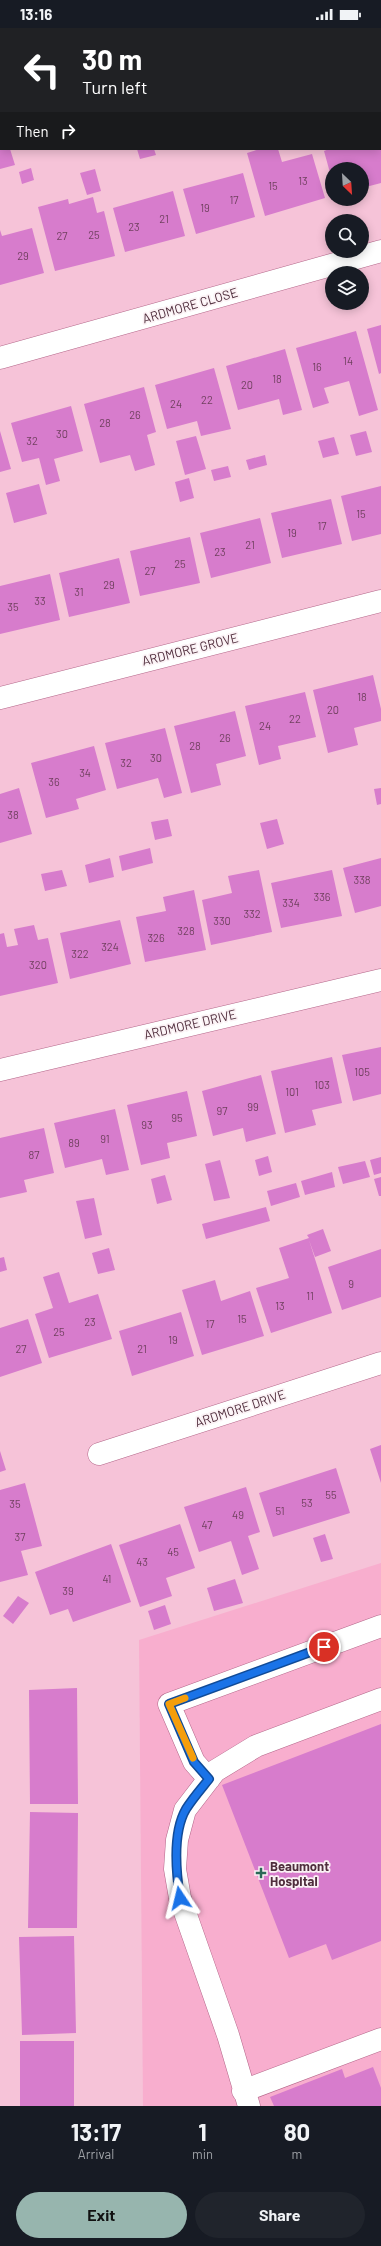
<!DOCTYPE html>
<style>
body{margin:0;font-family:Barlow,sans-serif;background:#20242c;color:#f1f3f6;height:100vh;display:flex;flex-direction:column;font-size:15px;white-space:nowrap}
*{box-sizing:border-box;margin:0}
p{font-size:13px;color:#9ea1a6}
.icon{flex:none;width:22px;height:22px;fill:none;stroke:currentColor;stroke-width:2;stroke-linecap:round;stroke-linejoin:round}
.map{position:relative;height:2078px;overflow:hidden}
.sheet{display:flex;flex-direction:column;background:#171b24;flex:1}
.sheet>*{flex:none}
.guide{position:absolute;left:0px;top:0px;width:381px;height:122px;box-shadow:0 2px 10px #0003;background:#202124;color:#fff;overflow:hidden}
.needle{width:26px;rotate:155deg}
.fabs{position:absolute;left:325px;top:134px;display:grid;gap:8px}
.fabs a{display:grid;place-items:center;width:44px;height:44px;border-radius:50%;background:#171b24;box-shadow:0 2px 10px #0003;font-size:20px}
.pin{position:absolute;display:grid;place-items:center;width:34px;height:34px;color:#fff;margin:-17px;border:2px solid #fff;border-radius:50%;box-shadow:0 1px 4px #0007}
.me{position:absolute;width:44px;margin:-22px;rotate:350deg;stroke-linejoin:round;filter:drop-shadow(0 0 3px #0008)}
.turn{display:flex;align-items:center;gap:14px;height:84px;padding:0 16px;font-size:18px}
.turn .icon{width:52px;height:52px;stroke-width:2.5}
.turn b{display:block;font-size:28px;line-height:34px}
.then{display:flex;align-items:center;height:38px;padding:0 16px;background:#0003;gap:8px;font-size:15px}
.eta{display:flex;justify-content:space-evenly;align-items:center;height:68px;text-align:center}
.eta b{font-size:24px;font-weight:700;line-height:28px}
.cta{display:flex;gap:8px;margin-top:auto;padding:8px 16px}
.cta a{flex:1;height:46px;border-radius:24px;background:#97b5ae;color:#111;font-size:16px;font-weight:700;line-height:46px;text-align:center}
.cta a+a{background:#20242c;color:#f1f3f6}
.status{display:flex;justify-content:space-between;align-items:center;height:28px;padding:0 20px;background:#171b24;direction:ltr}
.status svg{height:11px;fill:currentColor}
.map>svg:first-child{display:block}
</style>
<div class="status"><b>13:16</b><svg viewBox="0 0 49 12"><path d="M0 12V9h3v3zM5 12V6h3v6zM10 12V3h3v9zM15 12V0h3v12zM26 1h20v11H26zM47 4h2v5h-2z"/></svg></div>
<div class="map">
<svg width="381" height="2078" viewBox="0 0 381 2078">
<rect width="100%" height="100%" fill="#f6c3d8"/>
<path fill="#f8aece" d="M381,1535V2078H143L139,1612Z"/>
<path fill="#d77ccc" d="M0,121H10L15,137L0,141Z
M137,121H154L156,127L140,131Z
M260,121H278L282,134L312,126L325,170L265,188L247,125Z
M329,121H381V155L362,160V141H332V152L324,123Z
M31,140L34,152L22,156L19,144Z
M95,141L101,163L87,167L80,145Z
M243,145L255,189L196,206L183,161Z
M173,163L185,208L125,224L113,180Z
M93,169L97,185L104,183L115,228L55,243L38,179L68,171L69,176Z
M32,200L44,245L0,257V202L2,208Z
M381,297V345L379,346L367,301Z
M356,303L378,382L359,388L349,353L324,360L329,375L313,380L296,320Z
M285,321L302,382L283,387L279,371L238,382L226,338Z
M214,340L231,401L201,408L197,393L167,401L155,357Z
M144,359L156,404L147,407L155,437L135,443L130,427L100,435L84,376Z
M71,378L83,423L54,431L60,453L46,457L39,430L22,434L11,395Z
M0,403L11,441L0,444Z
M366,403L372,424L356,428L350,407Z
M196,408L206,441L185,447L176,413Z
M334,409L339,426L323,430L318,413Z
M265,427L267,437L249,442L246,432Z
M228,438L231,449L214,453L211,442Z
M189,450L194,470L180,474L175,454Z
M39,456L47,486L14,495L6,465Z
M381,458V506L352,513L341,468Z
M331,471L342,516L282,530L271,485Z
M260,490L271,535L211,550L200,505Z
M190,509L200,555L140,568L130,523Z
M119,530L130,575L69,589L59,545Z
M50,546L60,592L0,606V558Z
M373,647L381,681V693L354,700L358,717L328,725L313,662Z
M305,664L316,709L278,718L281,731L259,737L245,678Z
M235,683L246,728L216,736L221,757L191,765L174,698Z
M165,700L182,765L164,770L158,750L117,761L105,715Z
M94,718L106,762L76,771L79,781L46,790L31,735Z
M19,760L32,806L0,815V766Z
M381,760V776L377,777L374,761Z
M168,791L172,808L155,812L151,794Z
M277,791L284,816L267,821L260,795Z
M150,820L153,835L122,843L119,828Z
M110,830L114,849L89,855L85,837Z
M381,830V878L355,885L343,840Z
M62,842L67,858L45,863L41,846Z
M259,842L272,904L211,917L202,872L232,865L228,848Z
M332,842L342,888L281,900L271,855Z
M194,862L206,922L145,934L136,889L166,883L163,869Z
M120,892L131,936L70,951L60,905Z
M34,897L38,912L48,910L58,955L0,968V906L4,905L7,919L18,917L14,901Z
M381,1019V1066L353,1073L342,1027Z
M332,1029L342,1075L312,1082L316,1097L285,1105L271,1043Z
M261,1047L276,1106L246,1114L243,1100L213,1108L202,1063Z
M187,1063L197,1108L167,1115L170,1130L141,1137L127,1077Z
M115,1081L129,1142L106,1147L102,1131L65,1140L54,1095Z
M44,1100L54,1145L24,1152L27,1164L0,1170V1110Z
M268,1128L272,1144L259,1148L255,1132Z
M381,1129V1145L374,1147L370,1132Z
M220,1132L230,1170L214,1173L205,1136Z
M365,1133L370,1149L343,1156L338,1139Z
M332,1144L335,1159L305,1167L301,1153Z
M165,1147L172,1172L157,1176L151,1151Z
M381,1149V1168H379L374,1151Z
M296,1155L300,1169L271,1178L267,1163Z
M94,1170L102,1207L85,1211L76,1173Z
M266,1179L270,1193L206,1211L202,1196Z
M323,1201L331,1223L315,1229L309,1212L332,1285L271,1305L256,1260L289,1250L279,1220L309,1210L307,1207Z
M109,1220L115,1242L98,1246L92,1225Z
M381,1221V1269L342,1282L328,1239Z
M4,1229L7,1242L0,1244V1230Z
M59,1244L69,1275L98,1266L112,1311L49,1330L35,1286L53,1280L43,1249Z
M215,1252L221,1273L250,1263L264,1308L202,1327L182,1262Z
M181,1284L194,1328L132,1348L119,1303Z
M28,1291L42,1335L0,1349V1300Z
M381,1417V1455L370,1421Z
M0,1423L6,1442L0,1444Z
M336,1440L350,1485L273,1509L259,1465Z
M25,1455L42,1518L21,1523L28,1547L0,1554V1462Z
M246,1459L260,1504L248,1508L259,1541L242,1547L231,1513L199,1524L184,1479Z
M180,1496L195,1540L166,1550L172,1568L140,1579L119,1517Z
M325,1506L333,1531L321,1534L313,1510Z
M111,1516L131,1574L73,1594L68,1581L50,1587L35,1544Z
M235,1551L243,1575L214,1583L207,1560Z
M18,1568L29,1575L13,1596L3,1588Z
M165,1577L171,1596L154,1602L148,1583Z
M77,1660L78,1776H30L29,1662Z
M381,1696V1913L332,1932L326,1916L289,1930L222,1757Z
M30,1784L78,1785L77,1900H28Z
M74,1908L76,2005L22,2007L19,1909Z
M20,2013H74V2078H20Z
M373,2039L381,2060V2078H274L270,2069L342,2041L345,2050Z"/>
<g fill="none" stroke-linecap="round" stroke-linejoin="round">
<defs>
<path id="minor" d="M0,330L381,223
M0,670L381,573
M0,1042L381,952
M99,1426L381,1335
M209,1751L194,1734L169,1676L381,1598
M243,2063L381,2011
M249,2078L228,2007L180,1870L175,1841L177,1812L185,1782L215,1743L256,1718L381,1671"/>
</defs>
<use href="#minor" stroke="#b36689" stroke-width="23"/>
<use href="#minor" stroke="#fff" stroke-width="22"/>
</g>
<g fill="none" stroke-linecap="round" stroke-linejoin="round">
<defs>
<path id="route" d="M180,1870C176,1844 172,1805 186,1781C193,1770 201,1761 209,1751L194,1734L169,1676L324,1619"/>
</defs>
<use href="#route" stroke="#114b97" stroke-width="10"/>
<use href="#route" stroke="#1a73e8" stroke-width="7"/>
<path stroke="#f59e0b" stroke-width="7" d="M185,1670L169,1676L193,1730"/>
</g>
<path fill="#2a6957" stroke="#fbf2f5" stroke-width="1.5" d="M259 1839h4v4h4v4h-4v4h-4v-4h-4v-4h4z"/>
<g text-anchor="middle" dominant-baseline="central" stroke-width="3.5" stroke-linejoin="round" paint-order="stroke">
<g font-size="11" fill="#714160">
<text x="303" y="152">13</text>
<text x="273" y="157">15</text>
<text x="234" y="171">17</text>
<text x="205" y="179">19</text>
<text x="164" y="190">21</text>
<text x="134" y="198">23</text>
<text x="94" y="206">25</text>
<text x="62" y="207">27</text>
<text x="23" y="227">29</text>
<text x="348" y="332">14</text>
<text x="317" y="338">16</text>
<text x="277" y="350">18</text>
<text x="247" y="356">20</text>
<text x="207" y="371">22</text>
<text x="176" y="375">24</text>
<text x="135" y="386">26</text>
<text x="105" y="394">28</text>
<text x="62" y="405">30</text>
<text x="32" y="412">32</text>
<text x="361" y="485">15</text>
<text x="322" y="497">17</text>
<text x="292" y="504">19</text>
<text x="250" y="516">21</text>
<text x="220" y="523">23</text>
<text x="180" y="535">25</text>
<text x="150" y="542">27</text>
<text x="109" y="556">29</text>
<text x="79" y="563">31</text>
<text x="40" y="572">33</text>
<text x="13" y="578">35</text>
<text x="362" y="668">18</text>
<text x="333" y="681">20</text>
<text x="295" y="690">22</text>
<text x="265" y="697">24</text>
<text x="225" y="709">26</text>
<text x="195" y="717">28</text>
<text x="156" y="729">30</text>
<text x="126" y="734">32</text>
<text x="85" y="744">34</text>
<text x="54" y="753">36</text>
<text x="13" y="786">38</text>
<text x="362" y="851">338</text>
<text x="322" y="868">336</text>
<text x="291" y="874">334</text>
<text x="252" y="885">332</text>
<text x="222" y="892">330</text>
<text x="186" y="902">328</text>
<text x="156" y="909">326</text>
<text x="110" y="918">324</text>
<text x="80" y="925">322</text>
<text x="38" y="936">320</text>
<text x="362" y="1043">105</text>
<text x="322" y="1056">103</text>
<text x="292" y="1063">101</text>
<text x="253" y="1078">99</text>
<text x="222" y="1082">97</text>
<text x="177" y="1089">95</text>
<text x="147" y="1096">93</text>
<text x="105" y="1110">91</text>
<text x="74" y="1114">89</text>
<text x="34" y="1126">87</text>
<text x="351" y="1255">9</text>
<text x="310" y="1267">11</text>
<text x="280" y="1277">13</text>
<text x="242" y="1290">15</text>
<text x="90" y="1293">23</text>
<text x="210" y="1295">17</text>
<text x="59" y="1303">25</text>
<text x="173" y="1311">19</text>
<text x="21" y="1320">27</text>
<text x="142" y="1320">21</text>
<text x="331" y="1466">55</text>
<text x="307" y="1474">53</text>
<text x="15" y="1475">35</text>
<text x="280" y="1482">51</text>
<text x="238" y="1486">49</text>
<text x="207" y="1496">47</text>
<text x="20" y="1508">37</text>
<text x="173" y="1523">45</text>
<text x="142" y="1533">43</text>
<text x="107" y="1550">41</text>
<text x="68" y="1562">39</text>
</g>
<g font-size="13" fill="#4f2d3c" stroke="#fbf2f5">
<text transform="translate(190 277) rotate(-16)">ARDMORE CLOSE</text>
<text transform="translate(190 621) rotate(-14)">ARDMORE GROVE</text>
<text transform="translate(190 996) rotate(-13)">ARDMORE DRIVE</text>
<text transform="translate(240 1380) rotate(-18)">ARDMORE DRIVE</text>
</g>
<g font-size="13" font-weight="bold" fill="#4f2d3c" stroke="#fbf2f5" text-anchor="start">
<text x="270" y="1838">Beaumont<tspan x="270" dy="15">Hospital</tspan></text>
</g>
</g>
</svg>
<div class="fabs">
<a><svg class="needle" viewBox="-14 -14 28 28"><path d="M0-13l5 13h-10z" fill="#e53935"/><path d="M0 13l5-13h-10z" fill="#9ea1a6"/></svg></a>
<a><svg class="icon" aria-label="search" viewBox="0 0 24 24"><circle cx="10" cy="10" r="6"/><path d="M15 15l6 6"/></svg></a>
<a><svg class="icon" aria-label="layers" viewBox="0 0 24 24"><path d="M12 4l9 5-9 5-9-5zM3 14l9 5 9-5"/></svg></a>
</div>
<div class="pin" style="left:324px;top:1619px;background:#d93025"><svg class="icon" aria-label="arrive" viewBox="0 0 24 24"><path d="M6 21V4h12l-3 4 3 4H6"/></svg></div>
<svg class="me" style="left:180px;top:1870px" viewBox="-20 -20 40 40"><path d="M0-17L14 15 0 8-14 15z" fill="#1a73e8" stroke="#fff" stroke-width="4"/></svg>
<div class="guide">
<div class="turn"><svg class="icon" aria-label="left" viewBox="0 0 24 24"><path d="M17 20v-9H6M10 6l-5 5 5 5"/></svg><div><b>30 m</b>Turn left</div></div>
<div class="then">Then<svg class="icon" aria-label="right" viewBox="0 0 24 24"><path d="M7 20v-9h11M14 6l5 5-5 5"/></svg></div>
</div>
</div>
<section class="sheet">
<div class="eta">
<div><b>13:17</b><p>Arrival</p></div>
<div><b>1</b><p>min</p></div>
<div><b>80</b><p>m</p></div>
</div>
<div class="cta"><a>Exit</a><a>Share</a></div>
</section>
